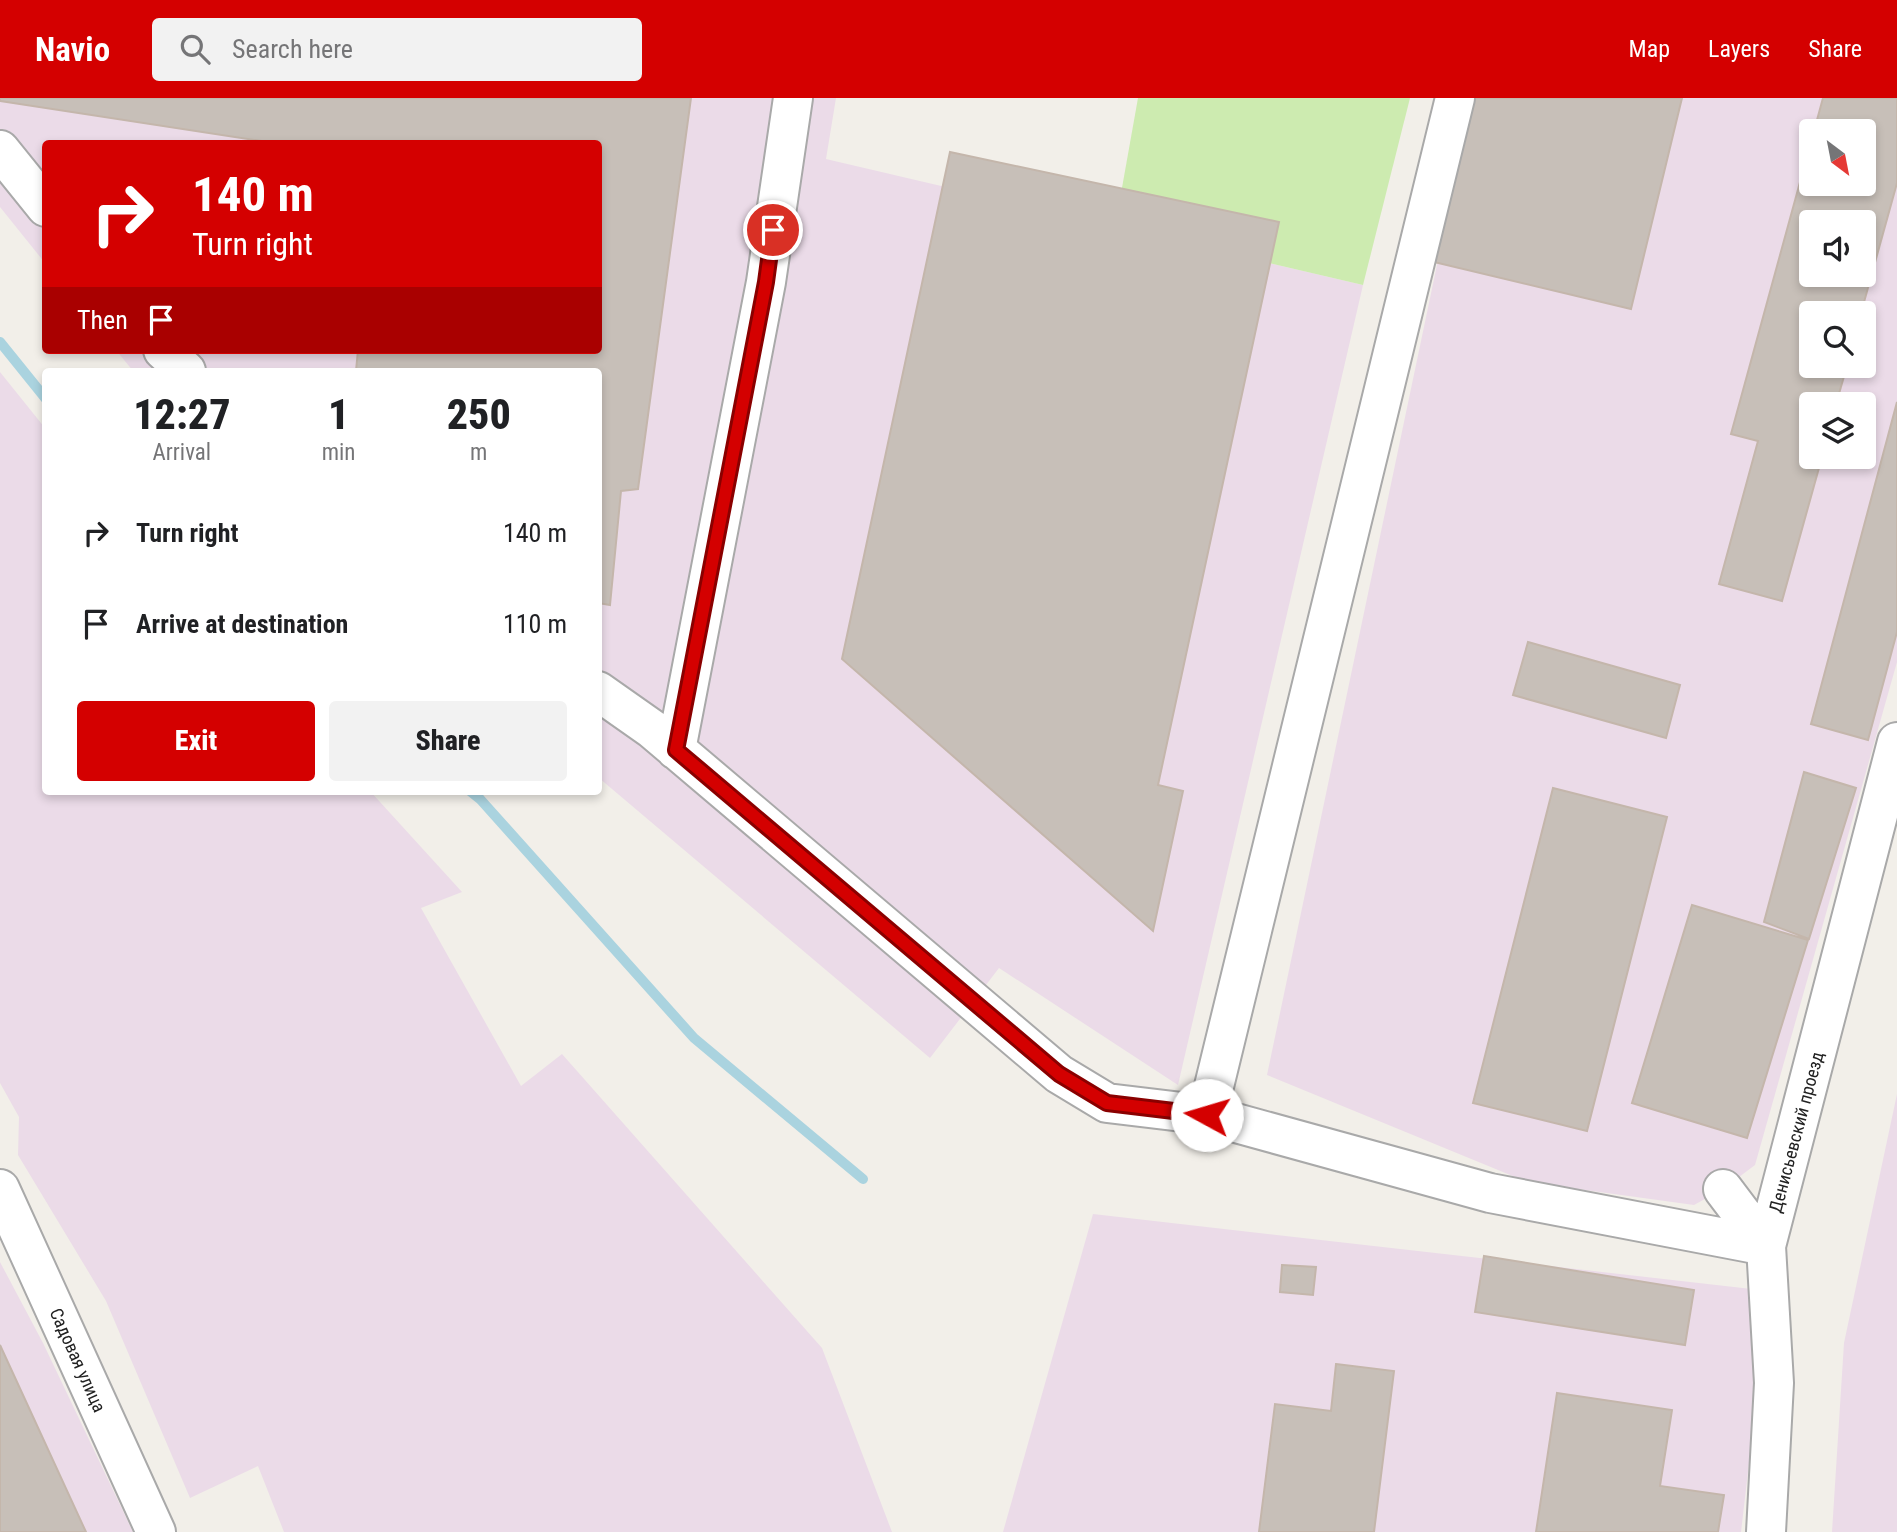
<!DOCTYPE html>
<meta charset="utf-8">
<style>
body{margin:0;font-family:"Roboto Condensed",sans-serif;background:#f2f2f2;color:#202124;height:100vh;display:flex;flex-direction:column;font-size:26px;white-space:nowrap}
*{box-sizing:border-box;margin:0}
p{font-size:23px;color:#757577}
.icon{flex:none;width:38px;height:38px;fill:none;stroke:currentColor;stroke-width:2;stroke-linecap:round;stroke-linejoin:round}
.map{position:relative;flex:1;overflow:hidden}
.sheet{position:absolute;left:42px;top:270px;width:560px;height:427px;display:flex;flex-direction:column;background:#fff;border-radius:7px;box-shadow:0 4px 10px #0003}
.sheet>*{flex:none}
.banner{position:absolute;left:42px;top:42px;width:560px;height:214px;border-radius:7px;box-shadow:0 4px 10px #0003;background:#d40000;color:#fff;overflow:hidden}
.needle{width:46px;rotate:148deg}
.controls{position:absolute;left:1799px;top:21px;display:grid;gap:14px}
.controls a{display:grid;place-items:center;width:77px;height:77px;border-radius:7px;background:#fff;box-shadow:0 4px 10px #0003;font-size:35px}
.pin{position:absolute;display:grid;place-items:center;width:60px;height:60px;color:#fff;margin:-30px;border:4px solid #fff;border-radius:50%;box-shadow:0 2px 7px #0007}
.me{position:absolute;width:77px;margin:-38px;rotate:276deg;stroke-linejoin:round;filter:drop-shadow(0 0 5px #0008)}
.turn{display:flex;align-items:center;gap:24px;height:147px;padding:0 35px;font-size:32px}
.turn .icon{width:91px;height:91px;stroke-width:2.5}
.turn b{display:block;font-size:49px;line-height:60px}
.then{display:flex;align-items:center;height:66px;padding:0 35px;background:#0003;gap:14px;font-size:26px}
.eta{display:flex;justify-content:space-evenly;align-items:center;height:119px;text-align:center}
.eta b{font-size:42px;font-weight:800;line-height:49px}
.action{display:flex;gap:14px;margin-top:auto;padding:14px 35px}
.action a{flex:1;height:80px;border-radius:7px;background:#d40000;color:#fff;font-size:28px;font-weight:800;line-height:80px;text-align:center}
.action a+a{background:#f2f2f2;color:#202124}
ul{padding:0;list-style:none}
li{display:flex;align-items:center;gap:21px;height:91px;padding:0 35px}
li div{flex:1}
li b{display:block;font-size:26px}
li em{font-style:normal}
header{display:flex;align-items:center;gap:42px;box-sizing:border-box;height:98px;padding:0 35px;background:#d40000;color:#fff}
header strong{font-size:33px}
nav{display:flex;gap:38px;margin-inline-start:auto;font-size:24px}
.search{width:490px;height:63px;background:#f2f2f2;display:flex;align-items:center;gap:18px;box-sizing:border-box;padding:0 24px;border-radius:7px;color:#757577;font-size:26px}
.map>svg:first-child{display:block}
</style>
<header>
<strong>Navio</strong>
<div class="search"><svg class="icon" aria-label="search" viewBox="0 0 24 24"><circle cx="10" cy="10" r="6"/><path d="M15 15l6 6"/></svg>Search here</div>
<nav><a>Map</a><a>Layers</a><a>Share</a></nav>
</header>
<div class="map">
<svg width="1897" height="1434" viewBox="0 0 1897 1434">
<rect width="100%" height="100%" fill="#f2efe9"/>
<path fill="#ebdbe8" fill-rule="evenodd" d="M0,0H836L826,61L1363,187L1178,987L999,870L930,960L599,680L598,273H133L116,252H598V46H46L45,165L0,109Z
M1472,0H1897V564L1755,1067L1723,1091L1694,1107L1527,1084L1267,977ZM1811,33H1864V86H1811ZM1811,124H1864V177H1811ZM1811,215H1864V268H1811ZM1811,306H1864V359H1811Z
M0,274L45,330L46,693H370L462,794L421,810L521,988L562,956L822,1250L892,1434H284L258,1368L190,1400L106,1203L18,1057L19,1019L0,985Z
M1897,996V1434H1832L1844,1245Z
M1093,1116L1769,1193L1741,1434H1003Z
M0,1164L43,1245L133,1434H0Z"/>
<path fill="#cdebb0" d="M1138,0H1410L1363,187L1115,129Z"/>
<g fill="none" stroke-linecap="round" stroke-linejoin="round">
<path stroke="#aad3df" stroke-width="10" d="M0,244L46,301
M470,693L480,701L694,940L863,1081"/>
</g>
<path fill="#c7bfb8" stroke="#c4b6ab" stroke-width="2" fill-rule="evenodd" d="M0,0H691L638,391L621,393L610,507L598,505V273H356L358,252H598V46H281L0,3Z
M1473,0H1682L1631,211L1434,164Z
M1823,0H1897V85L1861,215H1811V268H1847L1836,306H1811V359H1822L1782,503L1719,486L1758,343L1731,336L1811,44V86H1864V33H1814ZM1811,124H1864V177H1811Z
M950,54L1279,124L1158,687L1183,693L1153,833L842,561Z
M1897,304V534L1868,642L1811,626Z
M1528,544L1680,587L1666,640L1513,597Z
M1804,674L1856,690L1809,841L1764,824Z
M1553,690L1667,719L1587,1033L1473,1005Z
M1692,807L1808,842L1747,1040L1632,1005Z
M1484,1158L1694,1192L1685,1247L1475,1214Z
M1282,1167L1316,1169L1313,1197L1280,1194Z
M0,1247L86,1434H0Z
M1336,1266L1394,1273L1374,1434H1259L1275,1306L1331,1313Z
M1557,1295L1672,1312L1660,1388L1724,1397L1718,1434H1536Z"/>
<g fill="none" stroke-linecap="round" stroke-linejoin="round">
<defs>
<path id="minor" d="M1455,0L1207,1017L1490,1095L1766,1148
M0,52L46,109
M163,252L186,273
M598,593L652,631L1059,976L1107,1005L1207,1017
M676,652L766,184L793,0
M0,1091L156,1434
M1723,1091L1766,1148
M1766,1434L1774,1285L1766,1148L1897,644"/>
</defs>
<use href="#minor" stroke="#a9a9a9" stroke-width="42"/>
<use href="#minor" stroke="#fff" stroke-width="38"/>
</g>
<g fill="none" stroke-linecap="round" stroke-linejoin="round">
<defs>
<path id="route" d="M773,132L766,184L676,652L1059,976L1107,1005L1207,1017"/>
</defs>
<use href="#route" stroke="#8a0000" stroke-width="18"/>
<use href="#route" stroke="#d40000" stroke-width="12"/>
</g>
<g text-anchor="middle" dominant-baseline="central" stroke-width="5" stroke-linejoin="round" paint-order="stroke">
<g font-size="18" fill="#222" stroke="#fff">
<text transform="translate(1796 1034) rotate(-75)">Денисьевский проезд</text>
<text transform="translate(78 1262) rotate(66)">Садовая улица</text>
</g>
</g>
</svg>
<div class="controls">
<a><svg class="needle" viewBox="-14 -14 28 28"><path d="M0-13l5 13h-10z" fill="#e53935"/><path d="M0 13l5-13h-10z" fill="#757577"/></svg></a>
<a><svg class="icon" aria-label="sound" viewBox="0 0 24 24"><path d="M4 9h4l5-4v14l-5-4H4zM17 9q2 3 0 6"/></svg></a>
<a><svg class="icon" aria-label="search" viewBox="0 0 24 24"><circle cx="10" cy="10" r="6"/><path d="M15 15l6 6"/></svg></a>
<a><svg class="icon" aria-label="layers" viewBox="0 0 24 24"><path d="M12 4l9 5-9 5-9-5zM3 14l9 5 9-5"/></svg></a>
</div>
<div class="pin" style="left:773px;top:132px;background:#d93025"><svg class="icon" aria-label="arrive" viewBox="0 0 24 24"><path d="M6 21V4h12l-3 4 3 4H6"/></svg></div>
<svg class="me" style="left:1207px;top:1017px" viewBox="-20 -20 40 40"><circle r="19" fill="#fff"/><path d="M0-13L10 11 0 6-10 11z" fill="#d40000"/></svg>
<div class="banner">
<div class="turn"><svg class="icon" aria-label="right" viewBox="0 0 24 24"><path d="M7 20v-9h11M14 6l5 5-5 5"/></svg><div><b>140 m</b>Turn right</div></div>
<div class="then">Then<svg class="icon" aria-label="arrive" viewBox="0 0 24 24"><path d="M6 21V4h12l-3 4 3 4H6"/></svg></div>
</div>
<section class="sheet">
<div class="eta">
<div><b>12:27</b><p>Arrival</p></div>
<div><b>1</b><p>min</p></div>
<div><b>250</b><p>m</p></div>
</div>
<ul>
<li><svg class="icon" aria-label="right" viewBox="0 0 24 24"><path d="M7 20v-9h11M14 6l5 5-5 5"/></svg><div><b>Turn right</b></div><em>140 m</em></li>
<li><svg class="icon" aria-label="arrive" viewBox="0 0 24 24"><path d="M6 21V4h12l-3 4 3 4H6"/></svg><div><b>Arrive at destination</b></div><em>110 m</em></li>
</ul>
<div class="action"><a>Exit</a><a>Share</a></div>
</section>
</div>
